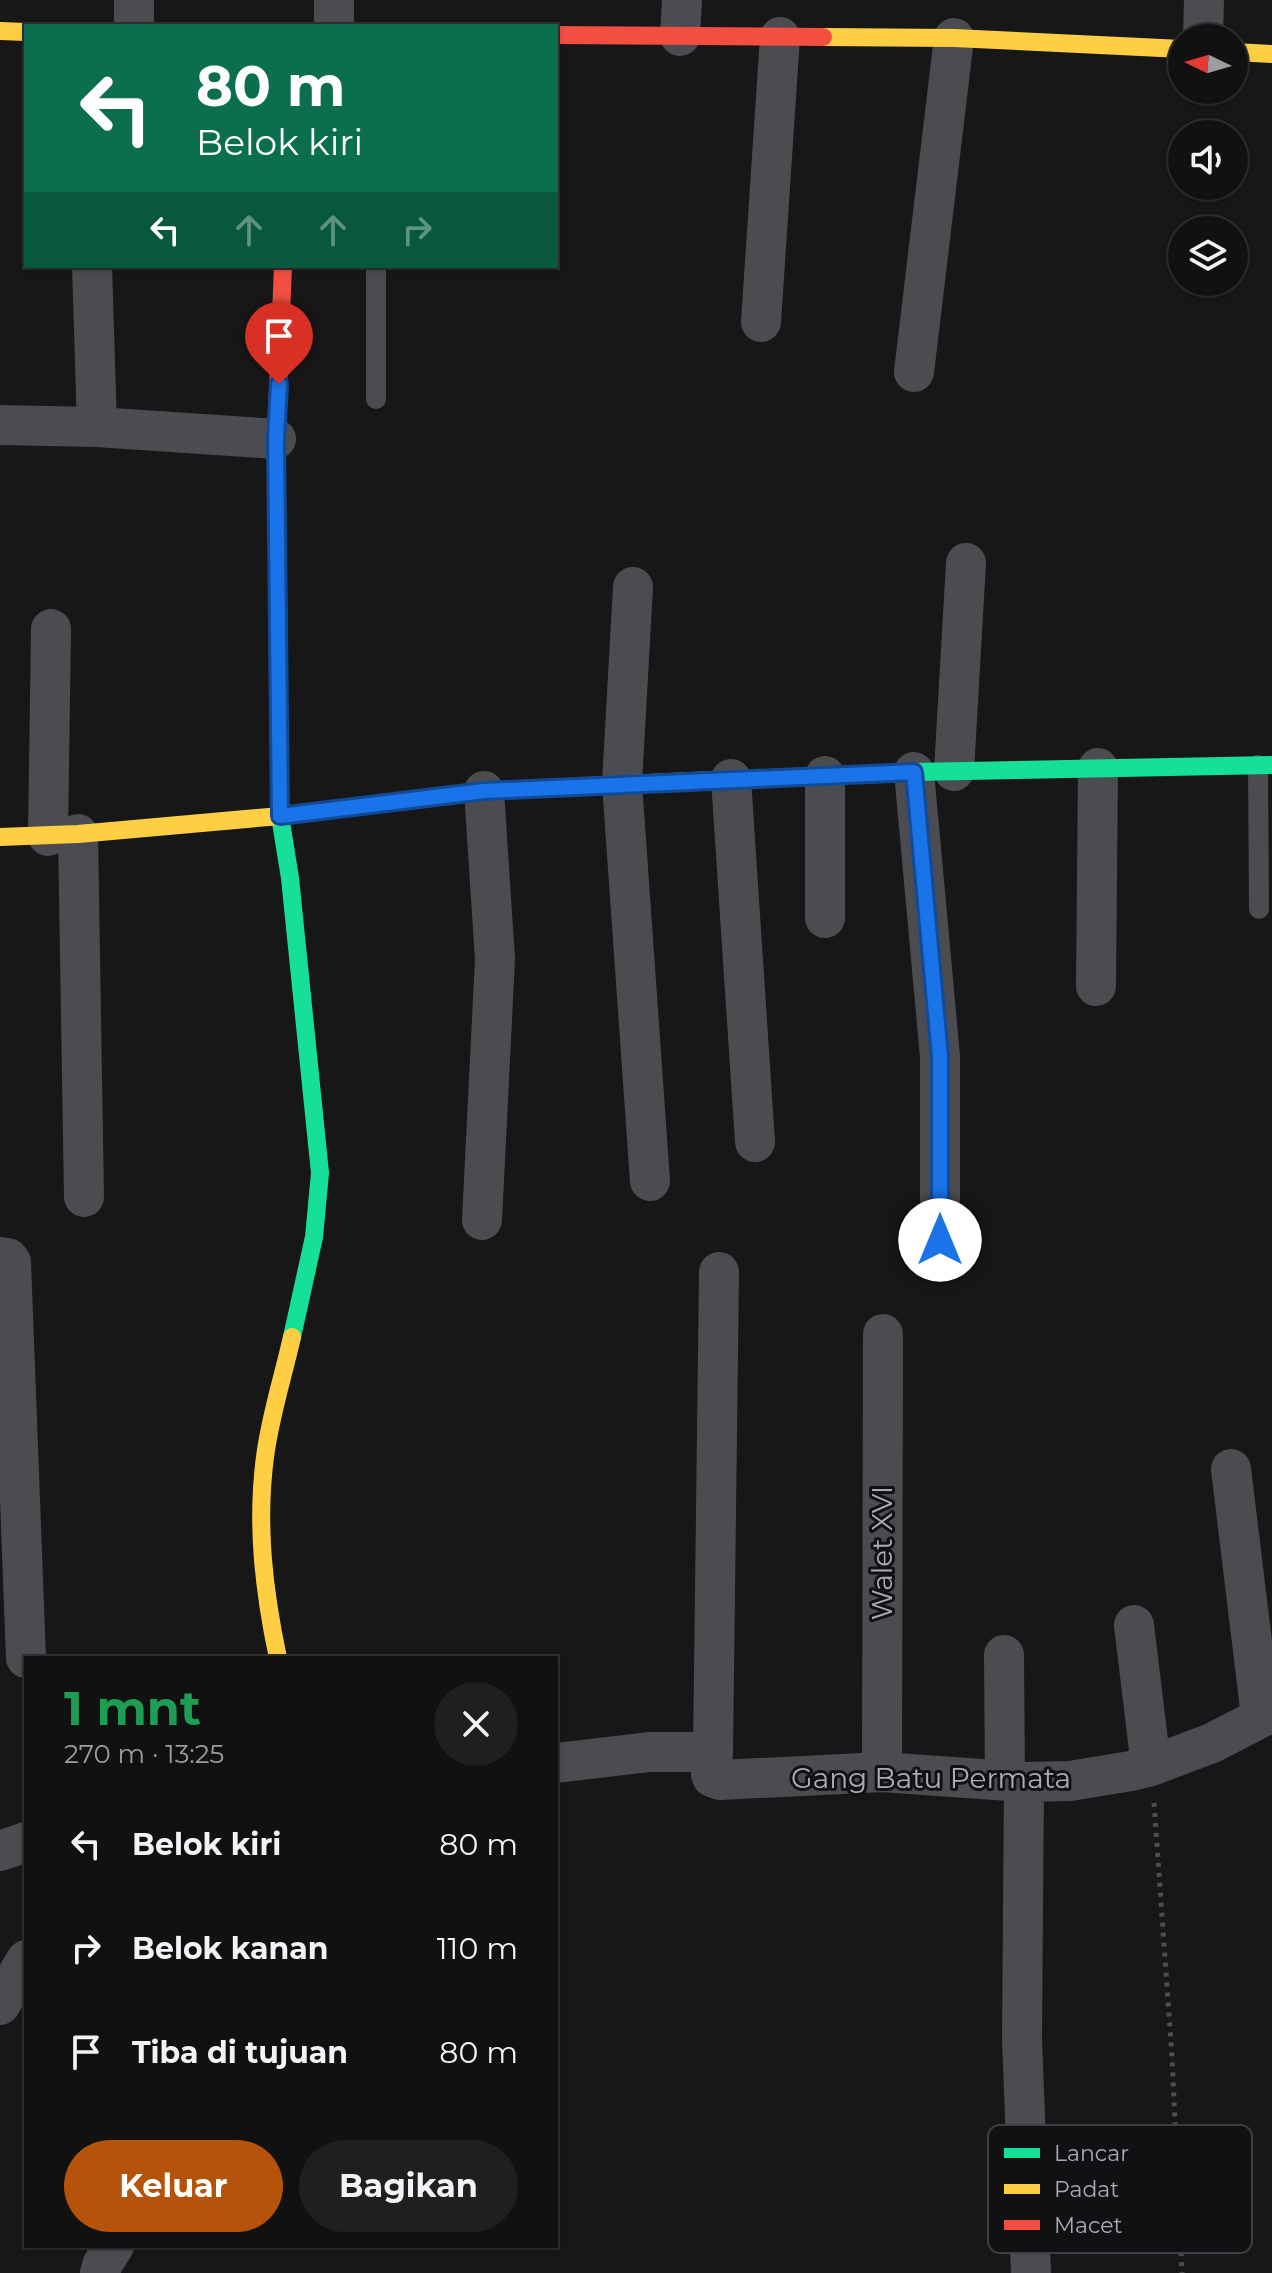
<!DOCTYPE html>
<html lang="id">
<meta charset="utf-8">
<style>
body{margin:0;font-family:Montserrat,sans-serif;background:#1e1f1f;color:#f1f3f6;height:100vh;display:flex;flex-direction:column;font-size:30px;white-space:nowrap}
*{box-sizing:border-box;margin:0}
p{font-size:26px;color:#9c9d9f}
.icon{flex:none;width:44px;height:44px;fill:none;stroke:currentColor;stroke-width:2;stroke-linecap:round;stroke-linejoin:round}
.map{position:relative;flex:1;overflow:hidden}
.side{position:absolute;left:24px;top:1656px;width:534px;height:592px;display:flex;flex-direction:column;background:#111;border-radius:0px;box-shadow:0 2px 6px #0004,0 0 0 2px #303131}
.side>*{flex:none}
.banner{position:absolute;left:24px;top:24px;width:534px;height:244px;border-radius:0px;box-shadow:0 2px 6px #0004,0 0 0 2px #303131;background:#0b6e4f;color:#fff;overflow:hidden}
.needle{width:52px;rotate:275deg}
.controls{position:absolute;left:1168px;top:24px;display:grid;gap:16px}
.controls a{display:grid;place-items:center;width:80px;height:80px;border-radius:50%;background:#111;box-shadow:0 2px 6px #0004,0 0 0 2px #303131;font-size:40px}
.pin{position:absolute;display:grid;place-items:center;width:68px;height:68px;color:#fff;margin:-82px -34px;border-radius:50% 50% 50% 0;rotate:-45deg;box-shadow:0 0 8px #0007}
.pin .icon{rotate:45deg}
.me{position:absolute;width:88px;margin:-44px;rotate:0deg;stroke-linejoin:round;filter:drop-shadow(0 0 6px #0008)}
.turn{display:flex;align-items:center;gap:28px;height:168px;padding:0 40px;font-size:36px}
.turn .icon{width:104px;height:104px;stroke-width:2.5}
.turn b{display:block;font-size:56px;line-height:68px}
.lanes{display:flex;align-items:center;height:76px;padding:0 40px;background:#0003;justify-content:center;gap:40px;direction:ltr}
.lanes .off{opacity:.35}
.round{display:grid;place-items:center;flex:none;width:84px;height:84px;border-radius:42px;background:#1e1f1f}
.summary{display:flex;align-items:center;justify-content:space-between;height:136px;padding:0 40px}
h1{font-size:48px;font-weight:700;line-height:60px;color:#1e9e55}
.primary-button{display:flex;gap:16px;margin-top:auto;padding:16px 40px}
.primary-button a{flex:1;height:92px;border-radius:48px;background:#b45309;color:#fff;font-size:32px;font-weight:700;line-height:92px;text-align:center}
.primary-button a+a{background:#1e1f1f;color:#f1f3f6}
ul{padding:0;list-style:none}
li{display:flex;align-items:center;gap:24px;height:104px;padding:0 40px}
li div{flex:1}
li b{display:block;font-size:30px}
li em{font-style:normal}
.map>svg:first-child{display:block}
</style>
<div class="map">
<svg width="1272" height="2273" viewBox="0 0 1272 2273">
<rect width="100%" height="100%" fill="#171717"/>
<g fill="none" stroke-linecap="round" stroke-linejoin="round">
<path stroke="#4d4d52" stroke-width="5" stroke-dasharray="4 6" stroke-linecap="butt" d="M1154,1803L1172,2057L1182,2273"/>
<path stroke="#4b4c50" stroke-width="20" d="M376,266V399
M1258,765L1259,909"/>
<path stroke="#4b4c50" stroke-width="40" d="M334,0V26
M134,26V0
M680,36L682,0
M1203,38L1204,0
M92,266L97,427
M761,322L780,37
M914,372L954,38
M0,425L97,427L276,439
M633,587L622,783L650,1181
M954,771L966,563
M914,772L940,1057V1240
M825,776V918
M731,779L755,1142
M78,834L84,1197
M48,836L51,629
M1096,986L1098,768
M482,1220L495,959L484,791
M0,1257L8,1258L11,1262L26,1658
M1231,1469L1261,1716
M1134,1625L1151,1766
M1004,1655L1005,1781
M713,1752L719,1272
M556,1763L649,1752H713L711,1774L712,1777L720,1780L882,1772L1024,1782L1070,1781L1131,1771L1151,1766L1212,1743L1272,1712
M882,1772L883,1334
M1024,1782L1022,2039L1031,2273
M0,1851L26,1842
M0,2005L26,1960
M100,2273L103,2263L114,2246"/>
<path stroke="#16e098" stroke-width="18" d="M277,520L280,816L290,878L320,1173L314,1237L292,1337
M692,781L914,772L1272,765"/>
<path stroke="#ffcf43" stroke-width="18" d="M0,31L26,32
M823,37L954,38L1182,49
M1234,52L1272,54
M0,837L78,834L280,816L484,791L692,781
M278,1658C264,1592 256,1525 265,1457C270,1417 283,1377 292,1337"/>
<path stroke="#f24e42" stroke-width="18" d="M556,35L823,37
M277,520L276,439L283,266"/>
</g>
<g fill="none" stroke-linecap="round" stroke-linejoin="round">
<defs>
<path id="route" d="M279,384L276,439L280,816L484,791L914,772L940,1057V1240"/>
</defs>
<use href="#route" stroke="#114b97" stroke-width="20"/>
<use href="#route" stroke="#1a73e8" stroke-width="14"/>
</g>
<g text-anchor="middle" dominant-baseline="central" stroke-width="6" stroke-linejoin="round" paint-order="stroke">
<g font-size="28" fill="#a8abb8" stroke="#111113">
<text transform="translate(882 1553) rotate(-90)">Walet XVI</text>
<text x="931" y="1778">Gang Batu Permata</text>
</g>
</g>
<rect x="988" y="2125" width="264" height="128" rx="12" fill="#111113" stroke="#3e3f45" stroke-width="2"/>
<rect x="1004" y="2148" width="36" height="10" fill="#16e098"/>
<rect x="1004" y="2184" width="36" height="10" fill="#ffcf43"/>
<rect x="1004" y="2220" width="36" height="10" fill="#f24e42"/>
<g font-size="22" fill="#a8abb8">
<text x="1054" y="2161">Lancar</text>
<text x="1054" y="2197">Padat</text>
<text x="1054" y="2233">Macet</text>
</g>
</svg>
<div class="controls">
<a><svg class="needle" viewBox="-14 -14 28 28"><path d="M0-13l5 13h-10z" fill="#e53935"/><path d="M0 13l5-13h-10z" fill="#9c9d9f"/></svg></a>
<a><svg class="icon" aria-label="sound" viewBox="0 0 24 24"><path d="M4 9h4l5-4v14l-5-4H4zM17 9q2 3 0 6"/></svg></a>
<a><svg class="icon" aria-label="layers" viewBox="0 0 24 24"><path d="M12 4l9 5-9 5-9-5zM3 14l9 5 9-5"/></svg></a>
</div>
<div class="pin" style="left:279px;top:384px;background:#d93025"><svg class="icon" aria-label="arrive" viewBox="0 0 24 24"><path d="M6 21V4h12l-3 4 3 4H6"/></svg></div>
<svg class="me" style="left:940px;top:1240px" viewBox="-20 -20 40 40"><circle r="19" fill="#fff"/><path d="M0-13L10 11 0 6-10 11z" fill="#1a73e8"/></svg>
<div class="banner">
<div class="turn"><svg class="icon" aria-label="left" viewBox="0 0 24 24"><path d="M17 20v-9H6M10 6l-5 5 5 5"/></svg><div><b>80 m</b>Belok kiri</div></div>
<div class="lanes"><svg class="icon" aria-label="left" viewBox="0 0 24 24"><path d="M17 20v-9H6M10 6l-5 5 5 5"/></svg><svg class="icon off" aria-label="ahead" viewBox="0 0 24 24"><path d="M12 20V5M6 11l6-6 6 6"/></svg><svg class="icon off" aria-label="ahead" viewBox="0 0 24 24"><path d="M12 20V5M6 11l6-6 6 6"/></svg><svg class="icon off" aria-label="right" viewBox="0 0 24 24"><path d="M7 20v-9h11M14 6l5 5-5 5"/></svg></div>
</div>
<section class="side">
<div class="summary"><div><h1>1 mnt</h1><p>270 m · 13:25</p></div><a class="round"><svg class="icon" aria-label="close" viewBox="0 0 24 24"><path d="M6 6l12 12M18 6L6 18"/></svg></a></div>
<ul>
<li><svg class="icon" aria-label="left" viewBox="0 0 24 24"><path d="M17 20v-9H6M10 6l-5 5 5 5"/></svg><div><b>Belok kiri</b></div><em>80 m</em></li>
<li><svg class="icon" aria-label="right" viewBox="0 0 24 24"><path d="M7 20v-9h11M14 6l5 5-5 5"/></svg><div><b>Belok kanan</b></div><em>110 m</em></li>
<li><svg class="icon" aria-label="arrive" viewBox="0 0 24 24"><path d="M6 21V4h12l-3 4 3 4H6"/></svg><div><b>Tiba di tujuan</b></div><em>80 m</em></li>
</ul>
<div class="primary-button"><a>Keluar</a><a>Bagikan</a></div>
</section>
</div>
